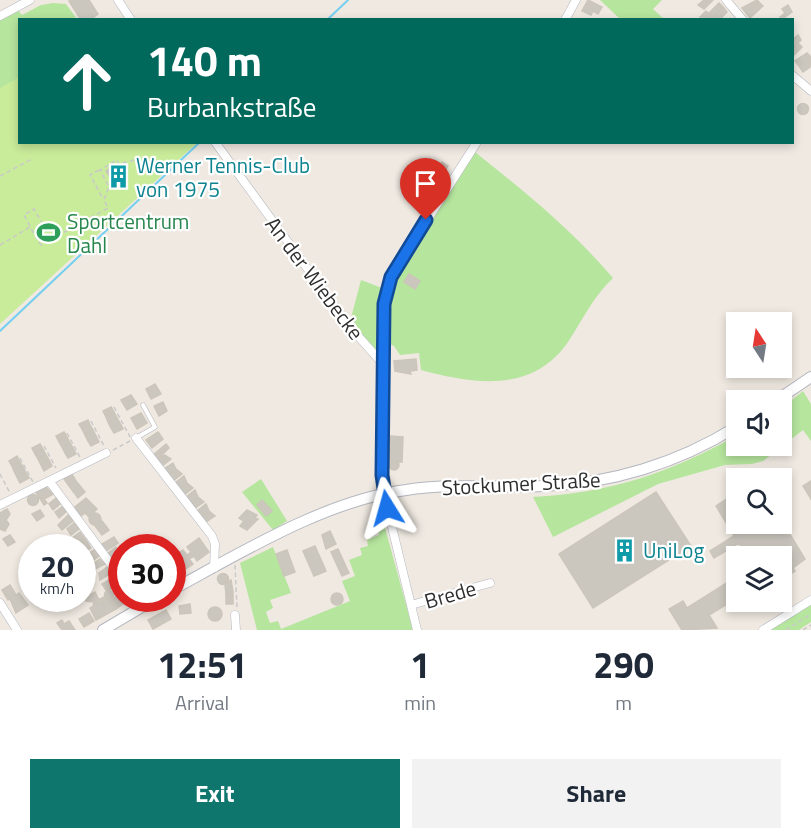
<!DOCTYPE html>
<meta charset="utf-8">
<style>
body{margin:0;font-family:"Titillium Web",sans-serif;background:#f2f2f3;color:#1f2937;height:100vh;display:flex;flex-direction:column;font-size:22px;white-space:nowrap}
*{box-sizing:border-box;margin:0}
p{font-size:20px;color:#747a83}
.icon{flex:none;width:33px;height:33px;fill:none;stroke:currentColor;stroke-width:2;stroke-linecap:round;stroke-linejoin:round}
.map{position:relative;height:630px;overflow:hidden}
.drawer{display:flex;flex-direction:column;background:#fff;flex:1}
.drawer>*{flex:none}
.hud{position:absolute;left:18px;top:18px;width:776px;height:126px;border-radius:0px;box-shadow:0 3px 9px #0003;background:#00695c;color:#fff;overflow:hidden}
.needle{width:39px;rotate:348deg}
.controls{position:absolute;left:726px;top:312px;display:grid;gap:12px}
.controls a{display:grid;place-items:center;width:66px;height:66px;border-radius:0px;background:#fff;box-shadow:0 3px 9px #0003;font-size:30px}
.speed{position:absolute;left:18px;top:534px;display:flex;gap:12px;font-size:30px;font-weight:700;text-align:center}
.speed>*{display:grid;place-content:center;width:78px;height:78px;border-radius:50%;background:#fff;box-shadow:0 3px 9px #0003;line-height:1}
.speed small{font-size:15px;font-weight:400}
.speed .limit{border:9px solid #d22;background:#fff;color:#111}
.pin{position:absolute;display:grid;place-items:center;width:51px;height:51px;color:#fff;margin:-62px -26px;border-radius:50% 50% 50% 0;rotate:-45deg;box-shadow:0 0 6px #0007}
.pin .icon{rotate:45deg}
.me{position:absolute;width:66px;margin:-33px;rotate:352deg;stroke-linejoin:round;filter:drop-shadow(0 0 4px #0008)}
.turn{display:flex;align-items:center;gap:21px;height:126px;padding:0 30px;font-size:27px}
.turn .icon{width:78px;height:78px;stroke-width:2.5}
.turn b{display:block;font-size:42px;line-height:51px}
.eta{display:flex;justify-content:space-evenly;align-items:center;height:102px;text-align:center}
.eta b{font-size:36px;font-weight:700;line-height:42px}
.button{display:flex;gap:12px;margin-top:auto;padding:12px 30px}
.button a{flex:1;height:69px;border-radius:0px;background:#0f766e;color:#fff;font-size:24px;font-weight:700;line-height:69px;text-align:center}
.button a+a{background:#f2f2f3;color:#1f2937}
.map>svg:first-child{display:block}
</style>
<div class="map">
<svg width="811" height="630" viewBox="0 0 811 630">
<rect width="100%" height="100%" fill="#efe9e1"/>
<path fill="#b6e59e" d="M600,0H662L653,9L664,19H620Z
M53,3L66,4L77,19L20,20L19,79L0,90V20L18,10L22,15L41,5Z
M475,152C525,192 571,229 613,278C593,297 583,319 568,342C532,394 473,384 421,370L419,353L400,355L394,346L388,343L387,303L392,281Z
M361,280L382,288L378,306V354H376L351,318Z
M803,391L811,404V441L803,430L763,461L752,464L725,465L658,484L553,537L533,497C610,493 669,473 736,436V446H782V408Z
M261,479L287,521L273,530L242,492Z
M373,507L384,524L413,630H257L240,563L273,547L291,593L270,600L273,608L266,612L270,623L278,621L281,629L350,601L342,581L355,576L349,560L362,555L360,548L368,546L367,540L379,535Z
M811,603V622L799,630H769Z"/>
<path fill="#c9ec9a" d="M19,77L20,142L197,143L0,324V88Z"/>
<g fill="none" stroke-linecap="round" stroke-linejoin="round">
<path stroke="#75cff0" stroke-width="2" d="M327,20L348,0
M0,331L200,142"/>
</g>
<path fill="#cbc7bf" stroke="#cbc5ba" stroke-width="1.5" d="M71,0H89L98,14L90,20H81L69,1Z
M588,0L602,7L598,14L593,11L591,15L582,11Z
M704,0H713L704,9L698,5Z
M757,0L759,2L746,13L742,8Z
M759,2L763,6L750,18L746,13Z
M719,3L723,7L712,18L708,14Z
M788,5L792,12L782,19L780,17L785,13L782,9Z
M723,7L727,12L721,18L709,20Z
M706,11L712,17L703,20L700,17Z
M798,35L801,40L792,48V40Z
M798,43L802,47L792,57V48Z
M807,53L811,57L799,66L795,61Z
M811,57L810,67L803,72L799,66Z
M797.5 109a5.5 5.5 0 1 1 11 0a5.5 5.5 0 1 1-11 0Z
M442,162L448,166L441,177L444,179L435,196L423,189Z
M115,165L119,169L123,167L122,171L127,179L116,186L106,171Z
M409,274L420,281L415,289L404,282Z
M416,359L417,370L410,371L411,374L395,371L394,361Z
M155,384L161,394L151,399L146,389Z
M131,395L137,404L127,410L121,400Z
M163,402L167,411L159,416L154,406Z
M111,407L114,412L106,417L103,411Z
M114,412L117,418L108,422L106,417Z
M141,413L147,423L137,429L131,418Z
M117,418L120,423L111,428L108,422Z
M88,420L90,425L82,429L79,424Z
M120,423L123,429L114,433L111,428Z
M90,425L93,430L85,435L82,429Z
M93,430L96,436L88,441L85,435Z
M64,432L67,437L59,442L56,436Z
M158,432L163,439L152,448L146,440Z
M96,436L99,442L91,446L88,441Z
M390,436L403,437L402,462H389Z
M67,437L70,443L62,447L59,442Z
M70,443L73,448L65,453L62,447Z
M40,444L43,449L35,454L32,448Z
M166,444L169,448L157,460L153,455Z
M73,448L76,454L68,458L65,453Z
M43,449L46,455L38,459L35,454Z
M46,455L49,460L41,465L38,459Z
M165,455L171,459L162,466L157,460Z
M17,456L20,462L12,466L9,461Z
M49,460L52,466L44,471L41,465Z
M389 465a5 5 0 1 1 10 0a5 5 0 1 1-10 0Z
M20,462L23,467L14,471L12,466Z
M173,463L176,469L169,475L164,469Z
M23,467L26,473L17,477L14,471Z
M176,469L182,474L173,481L169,475Z
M26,473L29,478L20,483L17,477Z
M72,474L76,481L69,486L64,479Z
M184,476L187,483L180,489L175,483Z
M76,481L85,492L78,498L69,486Z
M811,481V499L803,486Z
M187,483L193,488L184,495L180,489Z
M46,487L53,494L44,499L47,503L44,505L36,492Z
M195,490L198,497L191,503L186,497Z
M656,492L691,546L593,608L559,554Z
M736,493V524L782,521L805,559L793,568L795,571L783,579L782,556H748L739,543L714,558L710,551L734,536L716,506Z
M27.5 500a5.5 5.5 0 1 1 11 0a5.5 5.5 0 1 1-11 0Z
M198,497L204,502L195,508L191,503Z
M56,498L60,504L53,510L49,504Z
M86,498L97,509L89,517L85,513L81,516L75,507Z
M262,500L272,511L266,516L257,505Z
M206,504L209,511L201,517L197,511Z
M62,507L66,512L59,518L55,512Z
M7,509L10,514L6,520L9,524L5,531L0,529V513Z
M40,510L44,516L37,521L32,514Z
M247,510L257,515L255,518L258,519L247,530L240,526L244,521L239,518Z
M209,511L215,516L206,522L201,517Z
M89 519a6 6 0 1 1 12 0a6 6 0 1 1-12 0Z
M68,515L73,521L62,530L58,525Z
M102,521L109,530L102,535L95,526Z
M74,523L79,529L71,535L67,529Z
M330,531L336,544L326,549L322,535Z
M80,532L86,540L76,546L71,539Z
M10,535L15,542L8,546L3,539Z
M114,537L118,543L106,551L102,544Z
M199,538L209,552L197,561L194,556L189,559L193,564L181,572L172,558L183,550L187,555L191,552L187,547Z
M86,540L91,548L86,551L83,547L78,548L77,546Z
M315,546L326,571L314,576L303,551Z
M116,547L120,554L113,559L108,553Z
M338,549L349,573L342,576L331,552Z
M94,550L99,556L91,562L86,555Z
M287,550L295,572L284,576L276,554Z
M100,559L105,564L93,570L90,566Z
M107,567L111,573L100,580L99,573Z
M217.5 579a5.5 5.5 0 1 1 11 0a5.5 5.5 0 1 1-11 0Z
M736,577V602H741L738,604L735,599L709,615L717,628L682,630L669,609L683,601L687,608Z
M111,579L116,588L106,590L102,584Z
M231,580L233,592L226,595L225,584Z
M10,585L16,595L8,600L2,590Z
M122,589V598L130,599L116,609L111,600L119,594L117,591Z
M104.5 595a4.5 4.5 0 1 1 9 0a4.5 4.5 0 1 1-9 0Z
M95,592L100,602L93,606L94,602L86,601L84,598Z
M233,592V604H226V595Z
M19,593L28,605L16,613L10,599Z
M331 599a6 6 0 1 1 12 0a6 6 0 1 1-12 0Z
M106,596L116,609L96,620L90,608L100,602L104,604L100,599Z
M190,604L191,613L180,614L179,606Z
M208 614a7 7 0 1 1 14 0a7 7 0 1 1-14 0Z
M166,610L171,619L153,629L148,620Z
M89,613L94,621L84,627L79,619Z
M62,620L64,624L69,621L75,630H62L57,623Z"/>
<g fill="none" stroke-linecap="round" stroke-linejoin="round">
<defs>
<path id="lane" d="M136,438L155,427L143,405"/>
<path id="street" d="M118,0L131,20
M726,0L743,20
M0,16L30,0
M565,20L576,0
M792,75L811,91
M215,142L350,327L383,364L384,494L417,630
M383,364L384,304L391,277L477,142
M136,438L212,536L215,544L214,568
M50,482L122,579
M0,505L106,453
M136,598L142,607
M0,603L17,630
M411,605L490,583
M235,615L236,630
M763,630L811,600"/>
<path id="secondary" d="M777,400L811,377
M172,590C242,552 327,500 406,490C451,483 497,488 543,486C611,484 678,463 736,427
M103,630L157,598"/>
</defs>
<use href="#lane" stroke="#b4b7c1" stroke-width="5"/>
<use href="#street" stroke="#b4b7c1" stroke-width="9"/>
<use href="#secondary" stroke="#b4b7c1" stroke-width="12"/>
<path stroke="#c9c9c9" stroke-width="1.5" stroke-dasharray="4.5 3" stroke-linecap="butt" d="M99,170L90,175L103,199
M0,176L32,159
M30,226L24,215L34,209L51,238
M0,245L30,227L41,245L108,208L104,200L109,187L100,170L117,160L119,164L134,160
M114,407L130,437
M91,421L104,446
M67,433L81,459
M44,446L56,468
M113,450L130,441
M20,458L33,482
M0,474L10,493
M235,565L237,608
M786,630L811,614
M803,630L811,625"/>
<use href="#lane" stroke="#fff" stroke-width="4"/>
<use href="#street" stroke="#fff" stroke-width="8"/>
<use href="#secondary" stroke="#fff" stroke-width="10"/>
</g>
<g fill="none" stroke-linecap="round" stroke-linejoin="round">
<defs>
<path id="route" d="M387,508L382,475L384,304L391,277L426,220"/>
</defs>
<use href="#route" stroke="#114b97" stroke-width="15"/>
<use href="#route" stroke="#1a73e8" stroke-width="10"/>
</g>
<defs>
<symbol id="building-bare" viewBox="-9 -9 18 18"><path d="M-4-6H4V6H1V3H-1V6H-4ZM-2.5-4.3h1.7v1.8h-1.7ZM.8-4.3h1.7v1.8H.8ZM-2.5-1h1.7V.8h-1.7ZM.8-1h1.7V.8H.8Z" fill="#0f9aa8" stroke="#fff" stroke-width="2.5" paint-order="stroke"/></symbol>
<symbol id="stadium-bare" viewBox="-9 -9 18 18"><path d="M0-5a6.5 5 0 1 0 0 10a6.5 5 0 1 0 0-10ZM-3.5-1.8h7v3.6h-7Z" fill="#2e9e5b" stroke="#fff" stroke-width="2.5" paint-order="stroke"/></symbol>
</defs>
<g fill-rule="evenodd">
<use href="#building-bare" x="102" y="160" width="33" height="33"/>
<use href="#stadium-bare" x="32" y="216" width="33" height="33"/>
<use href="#building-bare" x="608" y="534" width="33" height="33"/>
</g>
<g text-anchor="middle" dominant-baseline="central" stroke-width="4.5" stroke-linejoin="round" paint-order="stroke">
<g font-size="21" fill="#0d838f" stroke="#fff" text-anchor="start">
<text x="136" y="165">Werner Tennis-Club<tspan x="136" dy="24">von 1975</tspan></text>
<text x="643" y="550">UniLog</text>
</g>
<g font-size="21" fill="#27864d" stroke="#fff" text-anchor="start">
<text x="67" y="221">Sportcentrum<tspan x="67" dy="24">Dahl</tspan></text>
</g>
<g font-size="21" fill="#2e2e2e" stroke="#fff">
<text transform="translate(315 278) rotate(53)">An der Wiebecke</text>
<text transform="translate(521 483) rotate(-3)">Stockumer Straße</text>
<text transform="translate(450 594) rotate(-16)">Brede</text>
</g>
</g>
</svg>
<div class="controls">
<a><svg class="needle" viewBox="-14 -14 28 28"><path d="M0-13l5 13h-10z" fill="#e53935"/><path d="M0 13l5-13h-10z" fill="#747a83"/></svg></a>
<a><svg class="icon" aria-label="sound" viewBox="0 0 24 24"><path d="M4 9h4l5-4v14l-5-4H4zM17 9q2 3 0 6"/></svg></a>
<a><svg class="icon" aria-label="search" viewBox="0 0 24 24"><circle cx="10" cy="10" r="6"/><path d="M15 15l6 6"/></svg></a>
<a><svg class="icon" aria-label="layers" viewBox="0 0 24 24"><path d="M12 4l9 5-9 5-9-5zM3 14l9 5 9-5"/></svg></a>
</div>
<div class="speed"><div>20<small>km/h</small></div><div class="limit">30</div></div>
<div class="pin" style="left:426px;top:220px;background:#d93025"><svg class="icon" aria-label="arrive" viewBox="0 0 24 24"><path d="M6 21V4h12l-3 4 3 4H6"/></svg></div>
<svg class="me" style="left:387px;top:508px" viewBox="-20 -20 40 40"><path d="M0-17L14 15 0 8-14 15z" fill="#1a73e8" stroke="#fff" stroke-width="4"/></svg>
<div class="hud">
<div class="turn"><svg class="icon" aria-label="ahead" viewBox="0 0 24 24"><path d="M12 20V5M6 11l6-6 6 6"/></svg><div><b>140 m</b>Burbankstraße</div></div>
</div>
</div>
<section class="drawer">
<div class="eta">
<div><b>12:51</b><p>Arrival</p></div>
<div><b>1</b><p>min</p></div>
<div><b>290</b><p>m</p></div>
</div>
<div class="button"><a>Exit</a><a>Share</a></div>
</section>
